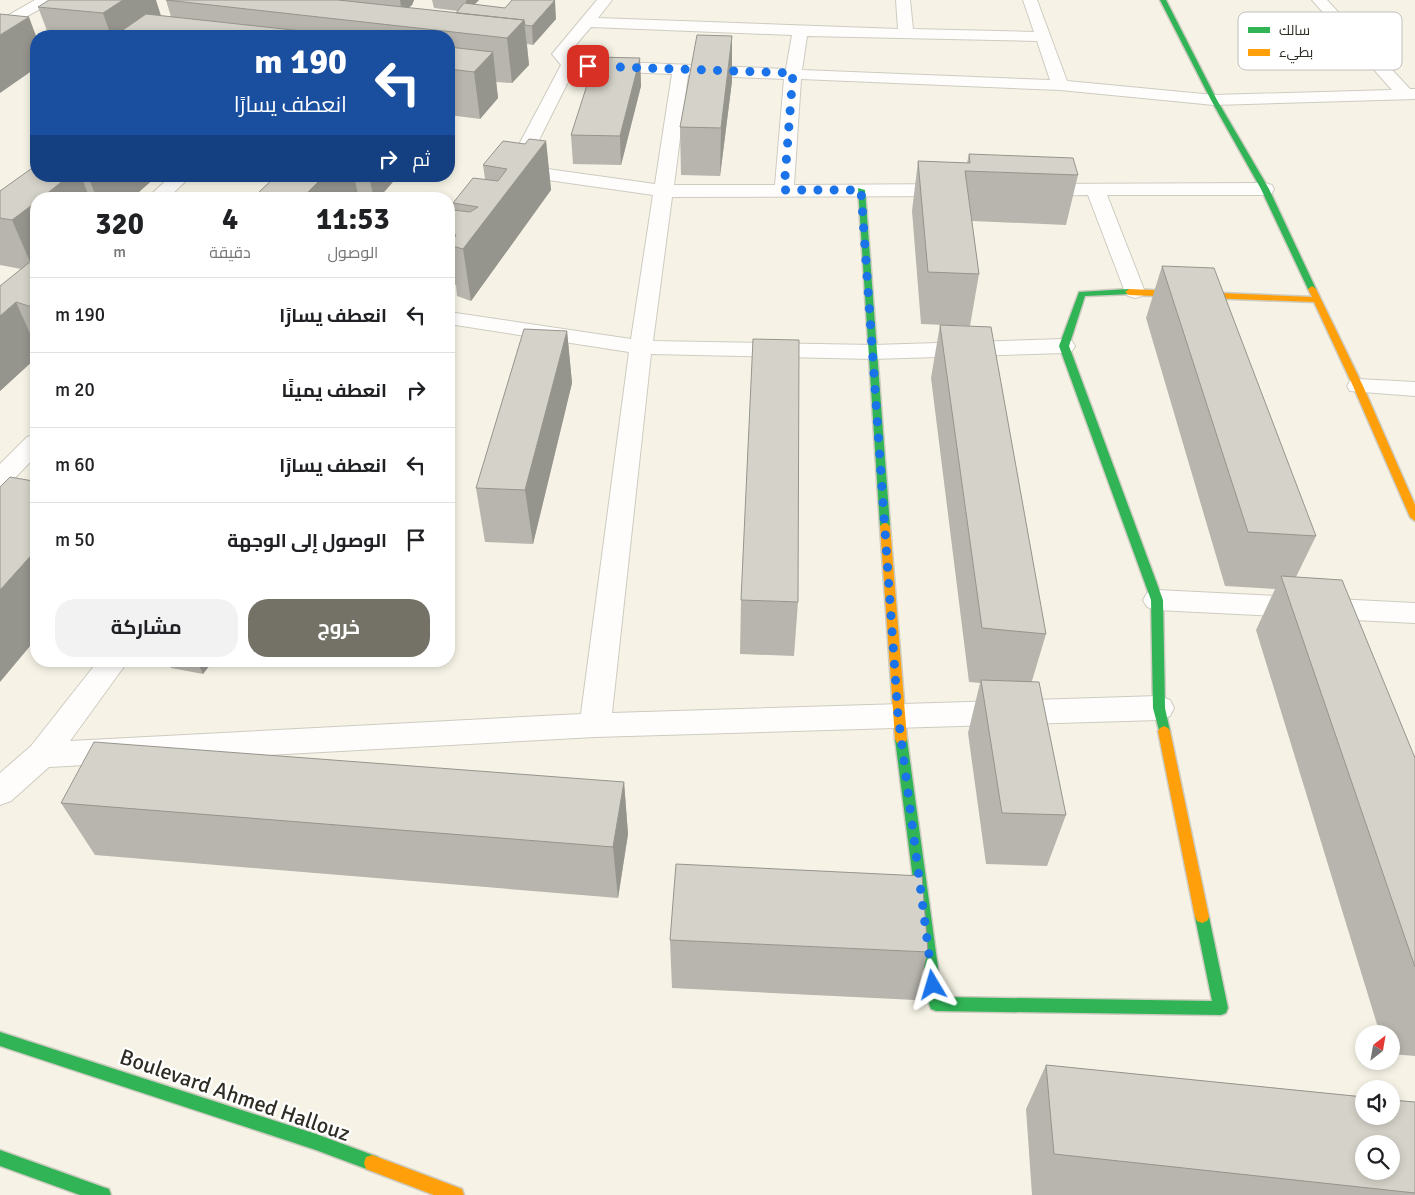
<!DOCTYPE html>
<html lang="ar">
<meta charset="utf-8">
<style>
body{margin:0;font-family:Signika,Cairo,sans-serif;background:#f2f2f2;color:#202124;direction:rtl;height:100vh;display:flex;flex-direction:column;font-size:19px;white-space:nowrap}
*{box-sizing:border-box;margin:0}
p{font-size:16px;color:#757577}
.icon{flex:none;width:28px;height:28px;fill:none;stroke:currentColor;stroke-width:2;stroke-linecap:round;stroke-linejoin:round}
.map{position:relative;flex:1;overflow:hidden;direction:ltr}
.sheet{position:absolute;left:30px;top:192px;width:425px;height:475px;display:flex;flex-direction:column;background:#fff;border-radius:20px;box-shadow:0 2px 8px #0003;direction:rtl}
.sheet>*{flex:none}
.hud{position:absolute;left:30px;top:30px;width:425px;height:152px;border-radius:20px;box-shadow:0 2px 8px #0003;direction:rtl;background:#1a4fa0;color:#fff;overflow:hidden}
.needle{width:32px;rotate:31deg}
.fabs{position:absolute;left:1355px;top:1025px;display:grid;gap:10px}
.fabs a{display:grid;place-items:center;width:45px;height:45px;border-radius:50%;background:#fff;box-shadow:0 2px 8px #0003;font-size:25px}
.pin{position:absolute;display:grid;place-items:center;width:42px;height:42px;color:#fff;margin:-21px;border-radius:10px;box-shadow:0 2px 8px #0006}
.me{position:absolute;width:55px;margin:-28px;rotate:353deg;stroke-linejoin:round;filter:drop-shadow(0 0 4px #0008)}
.turn{display:flex;align-items:center;gap:18px;height:105px;padding:0 25px;font-size:22px}
.turn .icon{width:65px;height:65px;stroke-width:2.5}
.turn b{display:block;font-size:35px;line-height:42px}
.then{display:flex;align-items:center;height:48px;padding:0 25px;background:#0003;gap:10px;font-size:19px}
.eta{display:flex;justify-content:space-evenly;align-items:center;height:85px;text-align:center}
.eta b{font-size:30px;font-weight:700;line-height:35px}
.button{display:flex;gap:10px;margin-top:auto;padding:10px 25px}
.button a{flex:1;height:58px;border-radius:20px;background:#747267;color:#fff;font-size:20px;font-weight:700;line-height:58px;text-align:center}
.button a+a{background:#f2f2f2;color:#202124}
ul{padding:0;list-style:none}
li{display:flex;align-items:center;gap:15px;height:75px;padding:0 25px;border-top:1px solid #e0e0e0}
li div{flex:1}
li b{display:block;font-size:19px}
li em{font-style:normal}
.map>svg:first-child{display:block}
</style>
<div class="map">
<svg width="1415" height="1195" viewBox="0 0 1415 1195">
<rect width="100%" height="100%" fill="#f6f3e6"/>
<g fill="none" stroke-linecap="round" stroke-linejoin="round">
<defs>
<path id="street" d="M35,0H53L51,3L0,31V20Z
M597,0H612L598,18L898,29L896,0H910L913,29L1034,32L1023,0H1037L1067,81L1214,95L1392,90L1312,0H1327L1410,89H1415V99L1214,105L1060,90L801,79L794,185L952,184L959,186L961,190L959,194L952,196L672,197L653,341L873,345L1064,339L1072,341L1075,346L1072,351L1064,353L873,359L651,354L612,713L1159,696L1170,700L1174,708L1170,716L1159,720L595,737L49,767L11,801L0,805V773L31,746L98,661H128L70,741L581,714L629,352L449,324V312L631,339L653,195L520,176L513,179L507,177L504,173L561,65L552,54ZM591,27L792,35L786,69L574,60L568,54ZM807,36L1037,41L1050,80L802,70ZM574,70L672,74L655,184L526,166ZM688,75L784,79L775,185H674Z
M171,176H191L167,199H146Z
M1265,183L1272,185L1274,189L1272,193L1265,195H1107L1145,292L1142,296L1135,298L1128,296L1125,292L1088,195L1037,196L1030,194L1028,190L1030,186L1037,184Z
M1358,379L1415,382V396L1350,391L1347,386L1350,381Z
M36,434V456L9,484L0,486V464L27,437Z
M1157,590L1415,603V623L1157,610L1147,607L1143,600L1147,593Z"/>
<path id="fast" d="M1160,0H1166L1217,100L1269,189L1316,289L1315,291L1312,292L1308,289L1261,189L1211,100Z
M858,188L865,190L890,526L885,530L880,526Z
M1129,289L1133,292L1132,294L1085,296L1069,346L1163,600L1165,708L1170,731L1168,734L1164,736L1160,734L1153,708L1151,600L1059,346L1079,292Z
M901,734L905,735L907,739L942,997L1212,1001L1195,917L1197,913L1202,911L1207,913L1209,917L1228,1008L1226,1013L1221,1015L936,1011L931,1009L929,1004L895,739L897,735Z
M0,1032L316,1134L378,1157L380,1163L378,1169L372,1171L316,1150L0,1046Z
M0,1150L103,1187L109,1189L111,1195H80L0,1166Z"/>
<path id="slow" d="M1312,286L1316,289L1363,386L1415,505V521L1410,517L1353,386L1314,302L1129,295L1125,292L1129,289L1312,297L1308,289Z
M885,522L890,526L907,739L905,743L901,744L897,743L895,739L880,526Z
M1164,726L1168,728L1170,731L1209,917L1207,921L1202,923L1197,921L1195,917L1158,731L1160,728Z
M372,1155L462,1189L464,1195H434L366,1169L364,1163L366,1157Z"/>
</defs>
<use href="#street" stroke="#cecbc1" stroke-width="2"/>
<use href="#fast" stroke="#cecbc1" stroke-width="3"/>
<use href="#slow" stroke="#cecbc1" stroke-width="3"/>
<use href="#street" fill="#fefdfb" fill-rule="evenodd"/>
<use href="#fast" fill="#30b455" fill-rule="evenodd"/>
<use href="#slow" fill="#ff9f0a" fill-rule="evenodd"/>
</g>
<path fill="#b7b5ad" d="M166,0H414L412,5L408,8L456,13L458,11L434,8L432,0H479L474,4L556,19L533,45L527,44L529,65L512,83L496,82L498,98L480,119L449,115V36H49L38,7L171,17Z
M640,58L641,86L621,165L573,164L571,135Z
M732,81L720,176L681,175L680,127Z
M546,141L551,190L471,301L457,296L456,285L449,284V216L454,210L453,203L485,179L483,165L525,144Z
M969,154L1078,175L1066,225L972,221L979,274L970,326L921,324L912,211L918,161L967,163Z
M36,176H157L131,199H36V358L0,391L21,269L0,265V191Z
M276,176H398L378,199H258L256,195Z
M1162,266L1316,536L1296,577L1415,758V1056L1391,1054V1034H1380L1256,630L1275,589L1225,586L1146,318Z
M940,325L1046,634L1032,681L1066,815L1047,866L986,864L968,733L980,683L969,682L931,378Z
M567,331L572,383L533,544L485,542L476,488Z
M741,600L798,602L794,656L740,654Z
M168,661H213L203,674L171,668Z
M624,782L628,834L618,898L95,855L61,803Z
M670,940L928,952L915,1000L672,988Z
M1046,1065L1415,1102V1195H1032L1026,1109Z"/>
<path fill="#95948d" d="M121,0H156L164,25L120,32L121,36H111L103,13Z
M400,0H414L412,5L402,13Z
M466,0H479L467,12Z
M555,0L556,19L533,45L532,26Z
M29,17L36,36V68L0,93V35Z
M524,20L529,65L512,83L507,38Z
M732,36V81L720,176L721,128Z
M493,52L498,98L480,119L474,72Z
M640,58L641,86L621,165L620,136Z
M546,141L551,190L471,301L463,249Z
M69,176H81L90,199H40Z
M88,176H157L131,199H97Z
M324,176H354L359,199H301Z
M369,176H398L378,199H374Z
M36,202V270L34,271L12,220Z
M16,302L36,347V358L0,391V316Z
M36,303V316L32,307Z
M567,331L572,383L533,544L525,490Z
M36,550V639L0,682V590Z
M197,661H213L203,674Z
M624,782L628,834L618,898L613,847Z"/>
<path fill="#d5d3c9" stroke="#95948d" fill-rule="evenodd" d="M49,0H123L103,13L38,7Z
M166,0H338L524,20L507,38Z
M512,0H555L532,26L525,25L524,20L456,13L464,3L505,8Z
M0,14L29,17L0,35Z
M146,14L348,36H155L120,32Z
M697,35L732,36L721,128L680,127Z
M449,47L493,52L474,72L449,69Z
M596,57L640,58L620,136L571,135Z
M529,139L546,141L463,249L449,245L456,235L449,234V216L453,210L470,212L478,207L453,203L473,178L498,181L507,169L483,165L503,141L525,144Z
M969,154L1073,158L1078,175L965,171L979,274L928,272L918,161L970,163Z
M35,166H36V176H69L40,199H36V202L12,220L0,218V191Z
M276,176H324L301,199H273L275,197L256,195Z
M36,257V303L32,307L16,302L0,316V286Z
M1162,266L1214,268L1316,536L1248,532Z
M940,325L991,327L1046,634L982,628Z
M524,329L567,331L525,490L476,488Z
M753,339L799,340L798,602L741,600Z
M10,477L33,481L36,478V550L0,590V487Z
M1281,576L1342,580L1415,758V967Z
M981,680L1039,682L1066,815L1002,813Z
M94,742L624,782L613,847L61,803Z
M676,864L922,876L928,952L670,940Z
M1046,1065L1364,1097V1116H1391V1100L1415,1102V1193L1054,1154ZM1364,1144H1391V1171H1364Z"/>
<g fill="none" stroke-linecap="round" stroke-linejoin="round">
<path stroke="#1a73e8" stroke-width="9" stroke-dasharray="0 16.2" d="M588,66L793,73L784,190H861L898,715L933,985"/>
</g>
<g text-anchor="middle" dominant-baseline="central" stroke-width="4.5" stroke-linejoin="round" paint-order="stroke">
<g font-size="22" fill="#2e2c23" stroke="#fff">
<text transform="translate(235 1095) rotate(19)">Boulevard Ahmed Hallouz</text>
</g>
</g>
<rect x="1238" y="12" width="164" height="58" rx="8" fill="#fff" stroke="#c0c0bd" stroke-width="1"/>
<rect x="1248" y="27" width="22" height="6" fill="#30b455"/>
<rect x="1248" y="49" width="22" height="7" fill="#ff9f0a"/>
<g font-size="14" fill="#2e2c23">
<text x="1279" y="35">سالك</text>
<text x="1279" y="57">بطيء</text>
</g>
</svg>
<div class="fabs">
<a><svg class="needle" viewBox="-14 -14 28 28"><path d="M0-13l5 13h-10z" fill="#e53935"/><path d="M0 13l5-13h-10z" fill="#757577"/></svg></a>
<a><svg class="icon" aria-label="sound" viewBox="0 0 24 24"><path d="M4 9h4l5-4v14l-5-4H4zM17 9q2 3 0 6"/></svg></a>
<a><svg class="icon" aria-label="search" viewBox="0 0 24 24"><circle cx="10" cy="10" r="6"/><path d="M15 15l6 6"/></svg></a>
</div>
<div class="pin" style="left:588px;top:66px;background:#d93025"><svg class="icon" aria-label="arrive" viewBox="0 0 24 24"><path d="M6 21V4h12l-3 4 3 4H6"/></svg></div>
<svg class="me" style="left:933px;top:985px" viewBox="-20 -20 40 40"><path d="M0-17L14 15 0 8-14 15z" fill="#1a73e8" stroke="#fff" stroke-width="4"/></svg>
<div class="hud">
<div class="turn"><svg class="icon" aria-label="left" viewBox="0 0 24 24"><path d="M17 20v-9H6M10 6l-5 5 5 5"/></svg><div><b>190 m</b>انعطف يسارًا</div></div>
<div class="then">ثم<svg class="icon" aria-label="right" viewBox="0 0 24 24"><path d="M7 20v-9h11M14 6l5 5-5 5"/></svg></div>
</div>
<section class="sheet">
<div class="eta">
<div><b>11:53</b><p>الوصول</p></div>
<div><b>4</b><p>دقيقة</p></div>
<div><b>320</b><p>m</p></div>
</div>
<ul>
<li><svg class="icon" aria-label="left" viewBox="0 0 24 24"><path d="M17 20v-9H6M10 6l-5 5 5 5"/></svg><div><b>انعطف يسارًا</b></div><em>190 m</em></li>
<li><svg class="icon" aria-label="right" viewBox="0 0 24 24"><path d="M7 20v-9h11M14 6l5 5-5 5"/></svg><div><b>انعطف يمينًا</b></div><em>20 m</em></li>
<li><svg class="icon" aria-label="left" viewBox="0 0 24 24"><path d="M17 20v-9H6M10 6l-5 5 5 5"/></svg><div><b>انعطف يسارًا</b></div><em>60 m</em></li>
<li><svg class="icon" aria-label="arrive" viewBox="0 0 24 24"><path d="M6 21V4h12l-3 4 3 4H6"/></svg><div><b>الوصول إلى الوجهة</b></div><em>50 m</em></li>
</ul>
<div class="button"><a>خروج</a><a>مشاركة</a></div>
</section>
</div>
